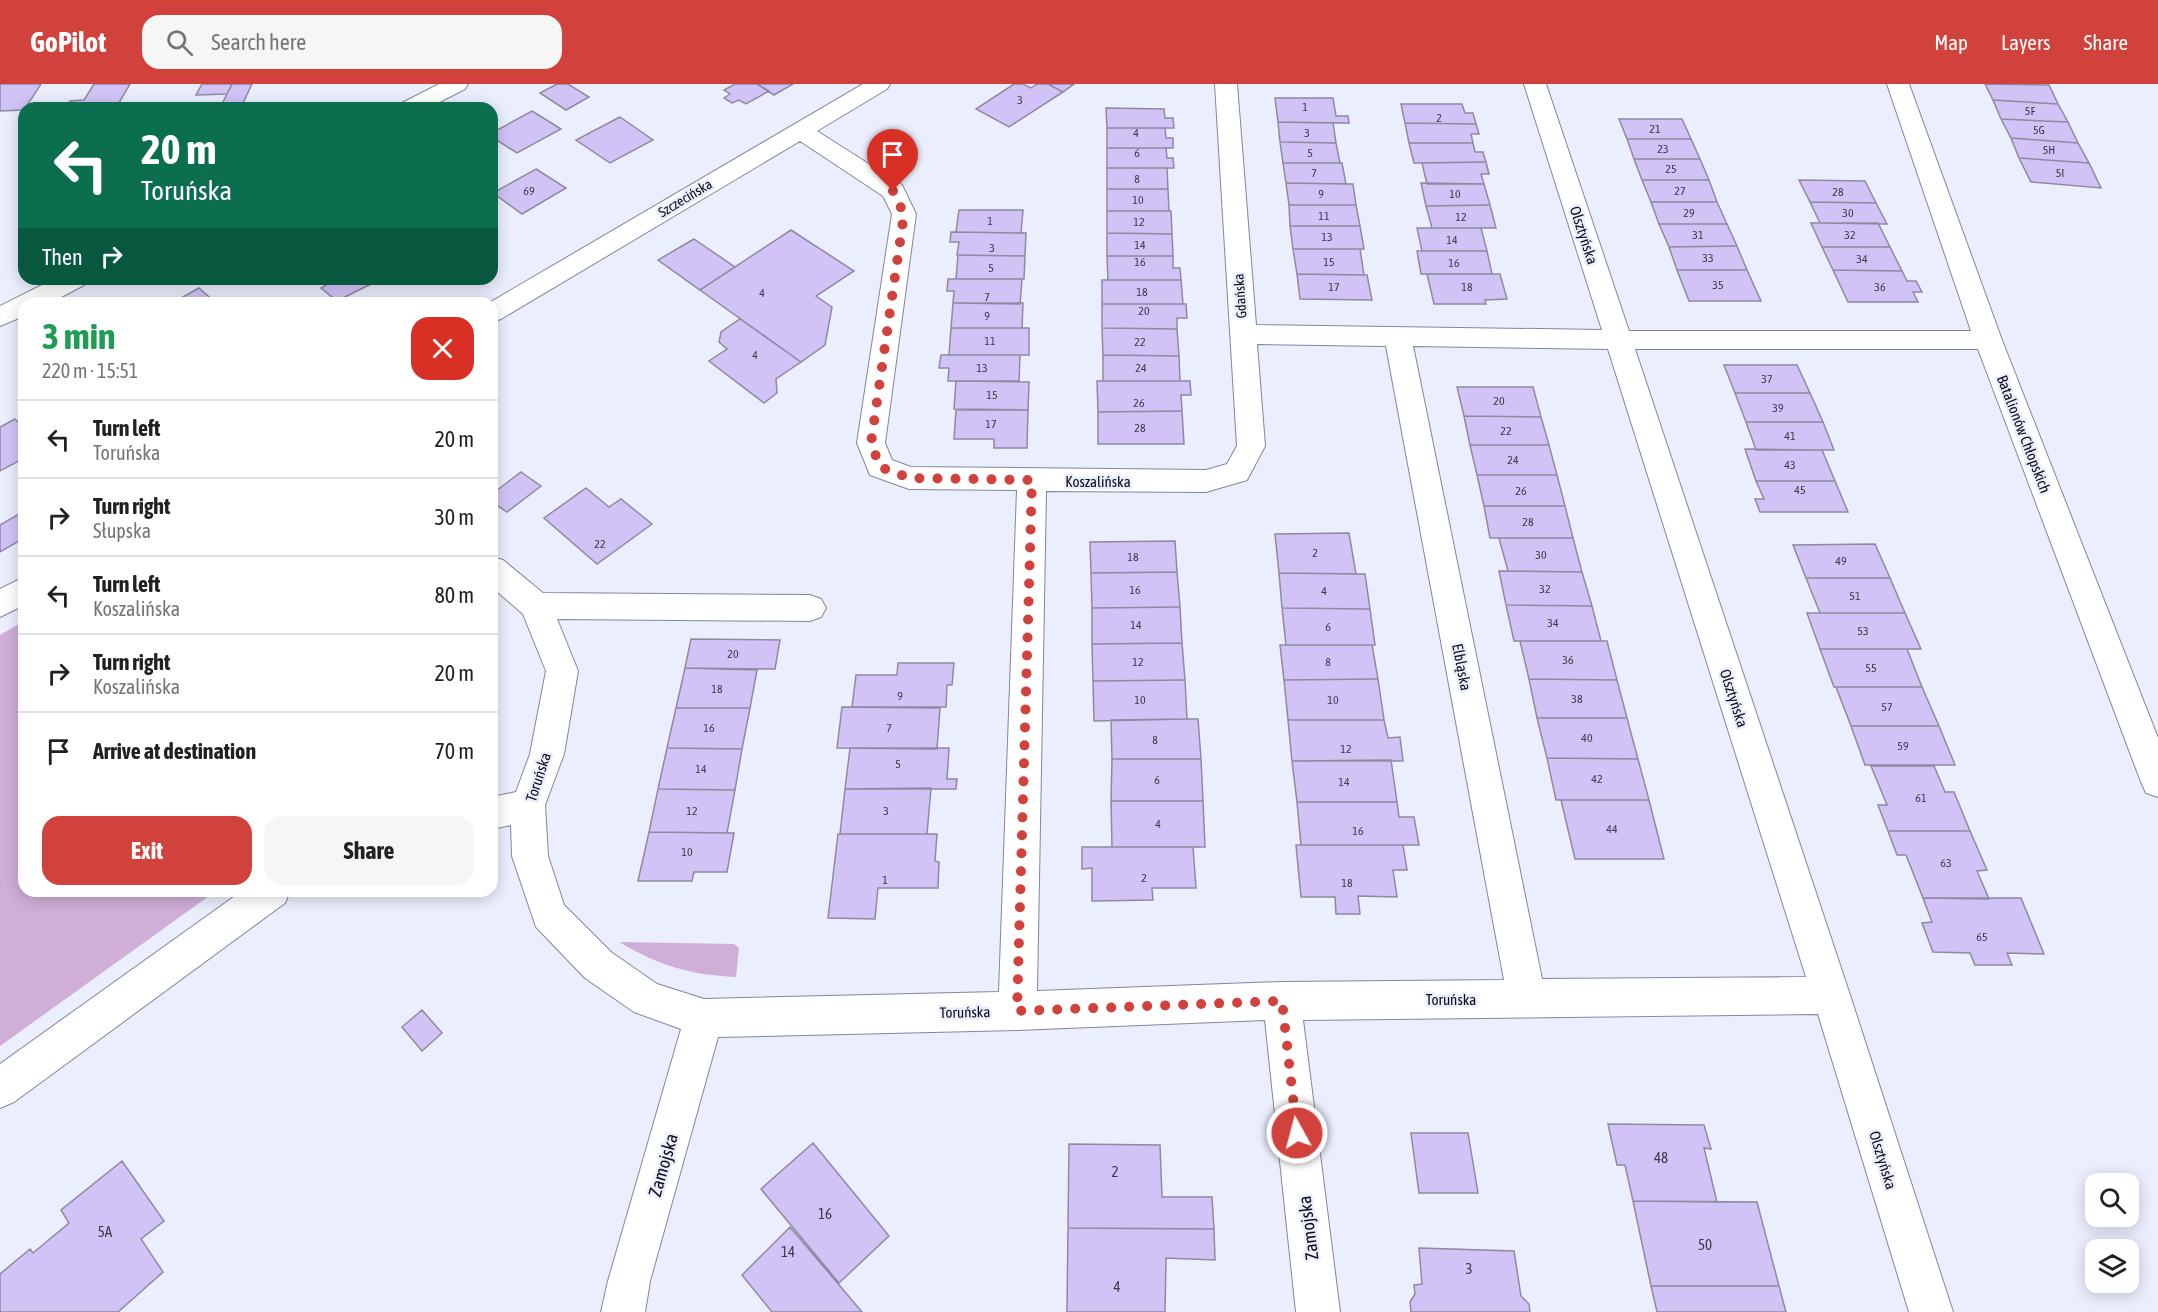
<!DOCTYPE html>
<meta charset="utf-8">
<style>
body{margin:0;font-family:"Asap Condensed",sans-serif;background:#f6f6f6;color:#202124;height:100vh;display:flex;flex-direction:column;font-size:22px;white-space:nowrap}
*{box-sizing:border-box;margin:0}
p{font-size:20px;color:#757577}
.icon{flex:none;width:33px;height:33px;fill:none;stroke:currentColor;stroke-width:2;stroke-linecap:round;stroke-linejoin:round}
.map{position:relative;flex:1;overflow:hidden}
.sheet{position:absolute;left:18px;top:213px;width:480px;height:600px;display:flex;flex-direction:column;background:#fff;border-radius:18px;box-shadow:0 3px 15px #0003}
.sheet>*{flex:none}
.banner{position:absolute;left:18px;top:18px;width:480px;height:183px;border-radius:18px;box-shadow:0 3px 15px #0003;background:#0b6e4f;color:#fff;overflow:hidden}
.fabs{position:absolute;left:2085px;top:1089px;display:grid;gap:12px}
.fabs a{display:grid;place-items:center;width:54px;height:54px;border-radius:12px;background:#fff;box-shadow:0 3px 15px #0003;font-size:30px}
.pin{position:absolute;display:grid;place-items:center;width:51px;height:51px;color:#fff;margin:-62px -26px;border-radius:50% 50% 50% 0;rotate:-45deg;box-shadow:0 0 6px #0007}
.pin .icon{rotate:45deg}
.me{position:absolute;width:66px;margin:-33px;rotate:353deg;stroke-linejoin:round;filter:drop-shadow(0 0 4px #0008)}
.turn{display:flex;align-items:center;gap:21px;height:126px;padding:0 24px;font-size:27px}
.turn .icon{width:78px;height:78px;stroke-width:2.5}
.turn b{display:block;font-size:42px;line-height:51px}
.then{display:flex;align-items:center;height:57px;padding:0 24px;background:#0003;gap:12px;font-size:22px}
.round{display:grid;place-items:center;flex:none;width:63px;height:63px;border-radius:18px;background:#f6f6f6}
.summary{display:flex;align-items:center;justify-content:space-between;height:102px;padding:0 24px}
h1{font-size:36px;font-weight:700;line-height:45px;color:#1e9e55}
.button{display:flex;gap:12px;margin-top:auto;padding:12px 24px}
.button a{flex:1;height:69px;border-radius:18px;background:#d0423b;color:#fff;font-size:24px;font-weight:700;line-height:69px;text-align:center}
.button a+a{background:#f6f6f6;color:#202124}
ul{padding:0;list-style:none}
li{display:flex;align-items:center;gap:18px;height:78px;padding:0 24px;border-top:2px solid #e0e0e0}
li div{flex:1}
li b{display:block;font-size:22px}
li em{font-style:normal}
header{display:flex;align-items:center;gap:36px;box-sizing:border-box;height:84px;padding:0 30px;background:#d0423b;color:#fff}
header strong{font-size:28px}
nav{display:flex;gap:33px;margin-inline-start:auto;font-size:21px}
.search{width:420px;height:54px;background:#f6f6f6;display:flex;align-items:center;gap:15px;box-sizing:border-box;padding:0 21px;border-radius:18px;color:#757577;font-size:22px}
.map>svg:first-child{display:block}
</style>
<header>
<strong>GoPilot</strong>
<div class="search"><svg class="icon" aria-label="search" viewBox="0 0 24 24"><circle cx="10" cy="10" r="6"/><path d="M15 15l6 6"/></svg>Search here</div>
<nav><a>Map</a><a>Layers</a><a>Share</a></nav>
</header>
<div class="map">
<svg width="2158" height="1228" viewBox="0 0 2158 1228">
<rect width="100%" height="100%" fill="#eaeefd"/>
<path fill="#cfaed7" d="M24,537V807H216L0,962V551Z
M619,858L734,860L739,864L736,893C690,891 658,881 619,858Z"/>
<path fill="#d1c3f6" stroke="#8f89a1" stroke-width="1.5" d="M0,0H41L24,26L0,27Z
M94,0H130L116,24H65L70,17L84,16Z
M202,0H232L227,10L196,11Z
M232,0H252L242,21L221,22Z
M557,0H568L589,13L566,26L540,9Z
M735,0H757L769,7L746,20L739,16L732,19L724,14L730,10L724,6Z
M757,0H793L774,11Z
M1014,0H1023L1031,4L1037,0H1048L1063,8L1009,43L976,25Z
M1048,0H1074L1063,8Z
M1985,0L2049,1L2058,20L1993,16Z
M1275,14H1333L1336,32H1348L1349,39L1278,38Z
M1993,16L2058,20L2068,38L2001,35Z
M1401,20H1462L1465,29H1473L1476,40L1405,39Z
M1106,24L1164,25L1165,34H1173L1174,44H1107Z
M532,27L561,45L517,69L492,53V49Z
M620,33L653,56L610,79L576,56Z
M1619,35H1682L1691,55H1627Z
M2001,35L2068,38L2078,59L2011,54Z
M1278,38L1333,39L1336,59L1280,58Z
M1405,39L1476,40L1479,50H1471L1473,59H1409Z
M1107,44H1165L1166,54H1173V64H1107Z
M2011,54L2078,59L2089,79L2019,74Z
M1627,55H1691L1700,75H1634Z
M1280,58L1336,59L1340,79H1283Z
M1409,59H1473L1475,68H1483L1486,78L1414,79Z
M1107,64H1166L1167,74H1173L1174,84H1107Z
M2019,74L2089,79L2101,104L2031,98Z
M1634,75H1700L1709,96H1642Z
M1486,78L1489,90H1481L1484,100H1427L1422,79Z
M1283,79H1342L1346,100L1286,99Z
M1107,84H1167L1168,105H1107Z
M536,85L566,104L522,130L493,109Z
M1642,96H1709L1717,118H1651Z
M1799,96L1865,97L1876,119L1810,118Z
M1286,99L1353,100L1356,121H1289Z
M1421,99L1484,100L1490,121L1426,122Z
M1107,105H1168L1169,127H1107Z
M1651,118H1717L1727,140H1659Z
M1810,118L1876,119L1887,140L1820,139Z
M1289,121H1356L1360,142H1290Z
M1490,121L1496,144H1432L1426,122Z
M959,126H1023L1021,149L956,148Z
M1107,127H1171L1172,150L1107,149Z
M1811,139H1878L1890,163H1822Z
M1659,140H1727L1737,162L1669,163Z
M1290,142H1360L1364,165H1293Z
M1417,144H1481L1487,167H1422Z
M791,146L854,187L816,212L832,223L825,261L801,278L700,206Z
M951,148L1026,149L1025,172L957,171L959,158H950Z
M1107,149L1172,150L1173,172H1107Z
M694,155L735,183L700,206L658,176Z
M1737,162L1747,186H1677L1669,163Z
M1822,163H1890L1902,187L1833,186Z
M1293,165H1360L1364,191L1297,190Z
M1417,167H1487L1492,190H1421Z
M958,171L1025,172L1024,195H956Z
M1107,172H1173V184H1180L1181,196H1108Z
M1677,186H1747L1761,217H1689Z
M1833,186L1902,187L1907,197H1916L1922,208H1913L1918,218H1848Z
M1297,190L1367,191L1372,216L1300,215Z
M1427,190H1500L1507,215L1485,216L1486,220H1434Z
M336,195H381L337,217L321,204Z
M948,195H1022L1020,220L953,219L954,207H947Z
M1102,196H1181L1183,220H1102Z
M199,204L216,219H172Z
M953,219H1023L1022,244H951Z
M1102,220H1186L1187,234H1177V245L1102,244Z
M740,235L801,278L776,295L777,309L764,319L709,277L727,265L719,258L721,248Z
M951,244H1029V271H949Z
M1102,244L1177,245L1179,272L1103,271Z
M941,271H1020L1019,297H948L949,284H939Z
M1103,271L1179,272L1180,297H1103Z
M1724,281H1797L1810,309H1735Z
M956,297L1029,298L1028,326L954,325Z
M1097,297H1190L1191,311H1181L1182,327L1098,328Z
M1457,303H1533L1541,333L1464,332Z
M1735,309H1810L1823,338H1746Z
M956,326H1028L1027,364H994V355H954Z
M1182,327L1184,360H1098V328Z
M1464,332L1541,333L1549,361H1470Z
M15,335L24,344V374L0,387V343Z
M1746,338H1823L1834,366H1756Z
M1470,361H1549L1557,391H1477Z
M1745,365L1822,366L1835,397H1756Z
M521,388L541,402L507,428L492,418V410Z
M1477,391H1557L1565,422H1484Z
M1756,397H1835L1848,428H1760L1755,415H1764Z
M586,404L609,423L621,415L652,440L597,480L544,434Z
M1484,422H1565L1573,454H1490Z
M24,427V454L0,468V441Z
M1349,449L1356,490L1279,489L1275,450Z
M1499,454H1573L1582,488L1508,487Z
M1175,457L1177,488L1091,489L1090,458Z
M1875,460L1890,494H1806L1793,461Z
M1499,487L1582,488L1592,522L1506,521Z
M1177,488L1180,523L1092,524L1091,489Z
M1279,489L1365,490L1370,525L1282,524Z
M1806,494H1890L1905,529H1820Z
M1506,521L1592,522L1601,557H1514Z
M1180,523L1182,559L1092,560V524Z
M1282,524L1370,525L1375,561H1286Z
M1807,529H1905L1921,565H1820Z
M691,555L780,556L775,585L685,584Z
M1520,557H1607L1617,596L1529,595Z
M1182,559L1185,596L1093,597L1092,560Z
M1280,561H1372L1378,595L1284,596Z
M1820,565H1907L1922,603H1834Z
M898,579H954L952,601H947L946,623H852L856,591H897Z
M685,584L757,586L750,624H676Z
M1378,595L1384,636H1288L1284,596Z
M1529,595L1617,596L1627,634H1537Z
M1185,596L1187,635L1094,637L1093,597Z
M1836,603H1922L1939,642H1851Z
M842,623L940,624L937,665L837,664Z
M676,624H750L742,665L667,664Z
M1537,634H1627L1638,675L1547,674Z
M1187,635H1198L1201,675H1112L1111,636Z
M1288,636H1384L1388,654L1400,653L1403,677H1292Z
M1851,642H1939L1955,681H1865Z
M667,664L742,665L735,706L658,705Z
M850,664H949L947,695H957L956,705H845Z
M1547,674L1638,675L1649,716H1556Z
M1112,675H1201L1203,717H1111Z
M1391,676L1397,718H1297L1292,677Z
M1871,682H1934L1945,708H1954L1970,747H1888L1878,721H1887Z
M931,704L927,750H840L845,705Z
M658,705L735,706L727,749L649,748Z
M1561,716H1649L1664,775H1575Z
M1111,717H1203L1205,763H1112Z
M1297,718H1397L1399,733H1414L1419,761H1301Z
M1888,747H1970L1987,786L1977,787L1989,815L1923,814L1906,771H1897Z
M649,748L734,749L727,788H694L692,797H638Z
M838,750H937L935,777L939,778L938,804H878L875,835L828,834Z
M1296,761H1403L1407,786H1393L1397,813L1358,812L1360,830H1336L1335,813H1301Z
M1082,763H1193L1196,804H1152L1153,816L1092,817V784L1082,785Z
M1923,814H2021L2044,870L2007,869L2012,881H1975L1970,869L1933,868L1922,839L1932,838Z
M422,926L442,949L422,967L402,943Z
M1608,1040L1704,1041L1711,1065L1704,1064L1717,1118L1633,1117L1625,1081H1617Z
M1411,1049H1468L1478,1109H1419Z
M813,1059L889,1152L839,1199L761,1105Z
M1069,1060L1160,1061L1162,1113H1212L1214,1145L1068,1144Z
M122,1077L164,1137L141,1155L163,1188L118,1228H0V1190L30,1165L33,1169L69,1139L61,1126Z
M1633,1117L1757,1118L1779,1202H1651Z
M790,1143L862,1228H772L742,1191Z
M1068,1144L1214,1145L1215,1176L1166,1174L1165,1228H1067Z
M1419,1164L1514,1167L1521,1212L1529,1220L1530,1228H1411L1410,1218L1415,1210L1414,1201L1422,1200Z
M1651,1202H1779L1786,1228H1657Z"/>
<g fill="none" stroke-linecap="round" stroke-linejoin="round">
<defs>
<path id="street" d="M863,0H890L887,5L817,47L902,101L916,130L885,359L892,376L911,383L1206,386L1227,380L1237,362L1215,0H1237L1256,241L1602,246L1524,0H1546L1629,247H1971L1887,0H1909L2002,256L2158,654V713L2146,709L2141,698L1978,265H1635L1850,911L1953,1228H1909L1818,930L1303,936L1340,1228H1296L1265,936L1017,946L718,953L650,1197L645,1228H601L608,1197L681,945L634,928L585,894L536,843L512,772L511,741L492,745V713L516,708L530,670L546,587L523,530L492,503V473L503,476L543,509L810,511L821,515L826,524L821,533L810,537L557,535L578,587L564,670L545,721L548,772L564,821L611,868L657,900L704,915L999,908L1017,406L909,405L870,391L857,359L892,130L883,112L800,57L501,235L492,238V219H489ZM1257,260L1386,262L1504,896L1282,898L1037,907L1046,407L1206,408L1247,396L1265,362ZM1413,262L1608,265L1806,893L1542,895Z
M24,493V521L0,533V505Z
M242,807H290L285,819L14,1018L0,1024V980Z"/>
<path id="secondary" d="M439,0H468L465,5L428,24H398L402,19Z
M54,195H88L84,201L50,219H24V232L0,242V222Z"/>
</defs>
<use href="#street" stroke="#81879e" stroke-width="2"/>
<use href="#secondary" stroke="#81879e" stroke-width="2"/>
<use href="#street" fill="#fff" fill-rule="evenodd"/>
<use href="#secondary" fill="#fff" fill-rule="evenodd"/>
</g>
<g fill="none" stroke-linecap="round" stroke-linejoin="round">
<path stroke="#d0423b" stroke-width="10" stroke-dasharray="0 18" d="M893,107L904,130L871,359L880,383L909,394L1032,396L1017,927L1282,917L1297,1049"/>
</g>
<g text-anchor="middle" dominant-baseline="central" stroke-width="5" stroke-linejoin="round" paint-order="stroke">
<g font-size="12" fill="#3d3b4e">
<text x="1020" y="16">3</text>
<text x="1305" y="23">1</text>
<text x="2030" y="27">5F</text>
<text x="1439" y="34">2</text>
<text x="1655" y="45">21</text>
<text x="2039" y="46">5G</text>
<text x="1136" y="49">4</text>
<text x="1307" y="49">3</text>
<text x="1663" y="65">23</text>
<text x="2049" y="66">5H</text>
<text x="1137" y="69">6</text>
<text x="1310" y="69">5</text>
<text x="1671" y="85">25</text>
<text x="1314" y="89">7</text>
<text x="2060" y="89">5I</text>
<text x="1137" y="95">8</text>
<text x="529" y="107">69</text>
<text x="1680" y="107">27</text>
<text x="1838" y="108">28</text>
<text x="1321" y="110">9</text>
<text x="1455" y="110">10</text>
<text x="1138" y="116">10</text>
<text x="1689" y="129">29</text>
<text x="1848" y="129">30</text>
<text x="1324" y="132">11</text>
<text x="1461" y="133">12</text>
<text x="990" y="137">1</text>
<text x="1139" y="138">12</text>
<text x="1698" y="151">31</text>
<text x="1850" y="151">32</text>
<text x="1327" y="153">13</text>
<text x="1452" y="156">14</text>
<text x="1140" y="161">14</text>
<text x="992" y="164">3</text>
<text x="1708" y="174">33</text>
<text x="1862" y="175">34</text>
<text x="1140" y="178">16</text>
<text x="1329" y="178">15</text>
<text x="1454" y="179">16</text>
<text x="991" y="184">5</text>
<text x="1718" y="201">35</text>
<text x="1334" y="203">17</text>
<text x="1467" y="203">18</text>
<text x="1880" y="203">36</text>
<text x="1142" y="208">18</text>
<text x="762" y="209">4</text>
<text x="987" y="213">7</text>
<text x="1144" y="227">20</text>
<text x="987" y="232">9</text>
<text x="990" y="257">11</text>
<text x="1140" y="258">22</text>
<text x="755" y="271">4</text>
<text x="982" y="284">13</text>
<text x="1141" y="284">24</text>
<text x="1767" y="295">37</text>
<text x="992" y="311">15</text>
<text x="1499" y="317">20</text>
<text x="1139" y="319">26</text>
<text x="1778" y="324">39</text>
<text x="991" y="340">17</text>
<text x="1140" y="344">28</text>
<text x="1506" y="347">22</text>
<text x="1790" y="352">41</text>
<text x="1513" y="376">24</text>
<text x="1790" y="381">43</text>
<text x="1800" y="406">45</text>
<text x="1521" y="407">26</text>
<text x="1528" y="438">28</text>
<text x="600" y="460">22</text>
<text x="1315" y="469">2</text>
<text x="1541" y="471">30</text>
<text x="1133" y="473">18</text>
<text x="1841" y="477">49</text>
<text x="1545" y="505">32</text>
<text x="1135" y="506">16</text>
<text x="1324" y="507">4</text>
<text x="1855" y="512">51</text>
<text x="1553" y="539">34</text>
<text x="1136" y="541">14</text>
<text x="1328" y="543">6</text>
<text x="1863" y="547">53</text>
<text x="733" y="570">20</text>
<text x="1568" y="576">36</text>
<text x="1138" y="578">12</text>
<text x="1328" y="578">8</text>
<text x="1871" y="584">55</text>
<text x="717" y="605">18</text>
<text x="900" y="612">9</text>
<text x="1577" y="615">38</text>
<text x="1140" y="616">10</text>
<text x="1333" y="616">10</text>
<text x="1887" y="623">57</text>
<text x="709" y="644">16</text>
<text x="889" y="644">7</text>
<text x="1587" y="654">40</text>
<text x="1155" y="656">8</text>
<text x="1903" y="662">59</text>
<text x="1346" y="665">12</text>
<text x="898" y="680">5</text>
<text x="701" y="685">14</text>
<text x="1597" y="695">42</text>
<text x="1157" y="696">6</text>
<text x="1344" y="698">14</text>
<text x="1921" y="714">61</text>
<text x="692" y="727">12</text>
<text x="886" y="727">3</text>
<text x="1158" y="740">4</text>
<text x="1612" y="745">44</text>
<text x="1358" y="747">16</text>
<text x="687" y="768">10</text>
<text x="1946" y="779">63</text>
<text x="1144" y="794">2</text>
<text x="885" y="796">1</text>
<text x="1347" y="799">18</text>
<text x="1982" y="853">65</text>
</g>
<g font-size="14" fill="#0c0e16" stroke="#eaeefd">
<text transform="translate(685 114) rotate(-31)">Szczecińska</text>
<text transform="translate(1240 212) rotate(-94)">Gdańska</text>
</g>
<g font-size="15" fill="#0c0e16" stroke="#eaeefd">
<text transform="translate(1584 151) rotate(72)">Olsztyńska</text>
<text transform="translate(2024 350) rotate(69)">Batalionów Chłopskich</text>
<text x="1098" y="397">Koszalińska</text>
<text transform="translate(1462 583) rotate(79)">Elbląska</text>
<text transform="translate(1734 614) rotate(72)">Olsztyńska</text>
<text transform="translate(538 693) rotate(-72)">Toruńska</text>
<text x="1451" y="915">Toruńska</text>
<text transform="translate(965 928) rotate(-1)">Toruńska</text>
<text transform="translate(1883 1076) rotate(73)">Olsztyńska</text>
</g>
<g font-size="15" fill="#3d3b4e">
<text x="1661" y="1073">48</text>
<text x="1115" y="1087">2</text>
<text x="825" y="1129">16</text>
<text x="105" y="1147">5A</text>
<text x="1705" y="1160">50</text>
<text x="788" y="1167">14</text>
<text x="1469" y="1184">3</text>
<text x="1117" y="1202">4</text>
</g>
<g font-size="18" fill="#0c0e16" stroke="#eaeefd">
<text transform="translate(663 1081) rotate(-74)">Zamojska</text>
<text transform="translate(1308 1144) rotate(-97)">Zamojska</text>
</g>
</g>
</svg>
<div class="fabs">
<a><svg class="icon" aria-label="search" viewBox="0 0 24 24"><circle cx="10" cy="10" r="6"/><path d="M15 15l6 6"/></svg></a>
<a><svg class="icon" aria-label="layers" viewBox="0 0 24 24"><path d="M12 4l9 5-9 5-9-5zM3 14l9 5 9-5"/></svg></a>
</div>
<div class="pin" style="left:893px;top:107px;background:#d93025"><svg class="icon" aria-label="arrive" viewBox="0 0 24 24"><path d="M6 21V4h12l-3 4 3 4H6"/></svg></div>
<svg class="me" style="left:1297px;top:1049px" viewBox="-20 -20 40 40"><circle r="17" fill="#d0423b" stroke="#fff" stroke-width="3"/><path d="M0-11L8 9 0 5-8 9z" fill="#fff"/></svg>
<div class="banner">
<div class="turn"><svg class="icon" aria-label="left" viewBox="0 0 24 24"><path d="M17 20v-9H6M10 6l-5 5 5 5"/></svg><div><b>20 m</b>Toruńska</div></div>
<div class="then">Then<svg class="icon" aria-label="right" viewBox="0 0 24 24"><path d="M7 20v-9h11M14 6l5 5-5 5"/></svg></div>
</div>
<section class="sheet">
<div class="summary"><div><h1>3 min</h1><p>220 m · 15:51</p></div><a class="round" style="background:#d93025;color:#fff"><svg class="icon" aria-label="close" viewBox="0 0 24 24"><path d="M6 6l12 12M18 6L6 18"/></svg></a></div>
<ul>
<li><svg class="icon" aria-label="left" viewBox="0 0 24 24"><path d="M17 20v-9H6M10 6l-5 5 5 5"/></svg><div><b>Turn left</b><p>Toruńska</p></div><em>20 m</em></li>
<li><svg class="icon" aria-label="right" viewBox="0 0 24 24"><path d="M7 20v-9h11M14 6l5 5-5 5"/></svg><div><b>Turn right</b><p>Słupska</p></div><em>30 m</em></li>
<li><svg class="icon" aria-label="left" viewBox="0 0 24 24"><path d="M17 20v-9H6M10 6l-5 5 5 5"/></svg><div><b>Turn left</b><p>Koszalińska</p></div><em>80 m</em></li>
<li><svg class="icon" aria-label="right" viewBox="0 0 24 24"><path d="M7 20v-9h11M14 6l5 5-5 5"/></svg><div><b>Turn right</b><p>Koszalińska</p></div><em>20 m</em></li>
<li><svg class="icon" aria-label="arrive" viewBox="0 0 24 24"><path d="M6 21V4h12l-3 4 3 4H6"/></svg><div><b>Arrive at destination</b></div><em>70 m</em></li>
</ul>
<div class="button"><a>Exit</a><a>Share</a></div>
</section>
</div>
